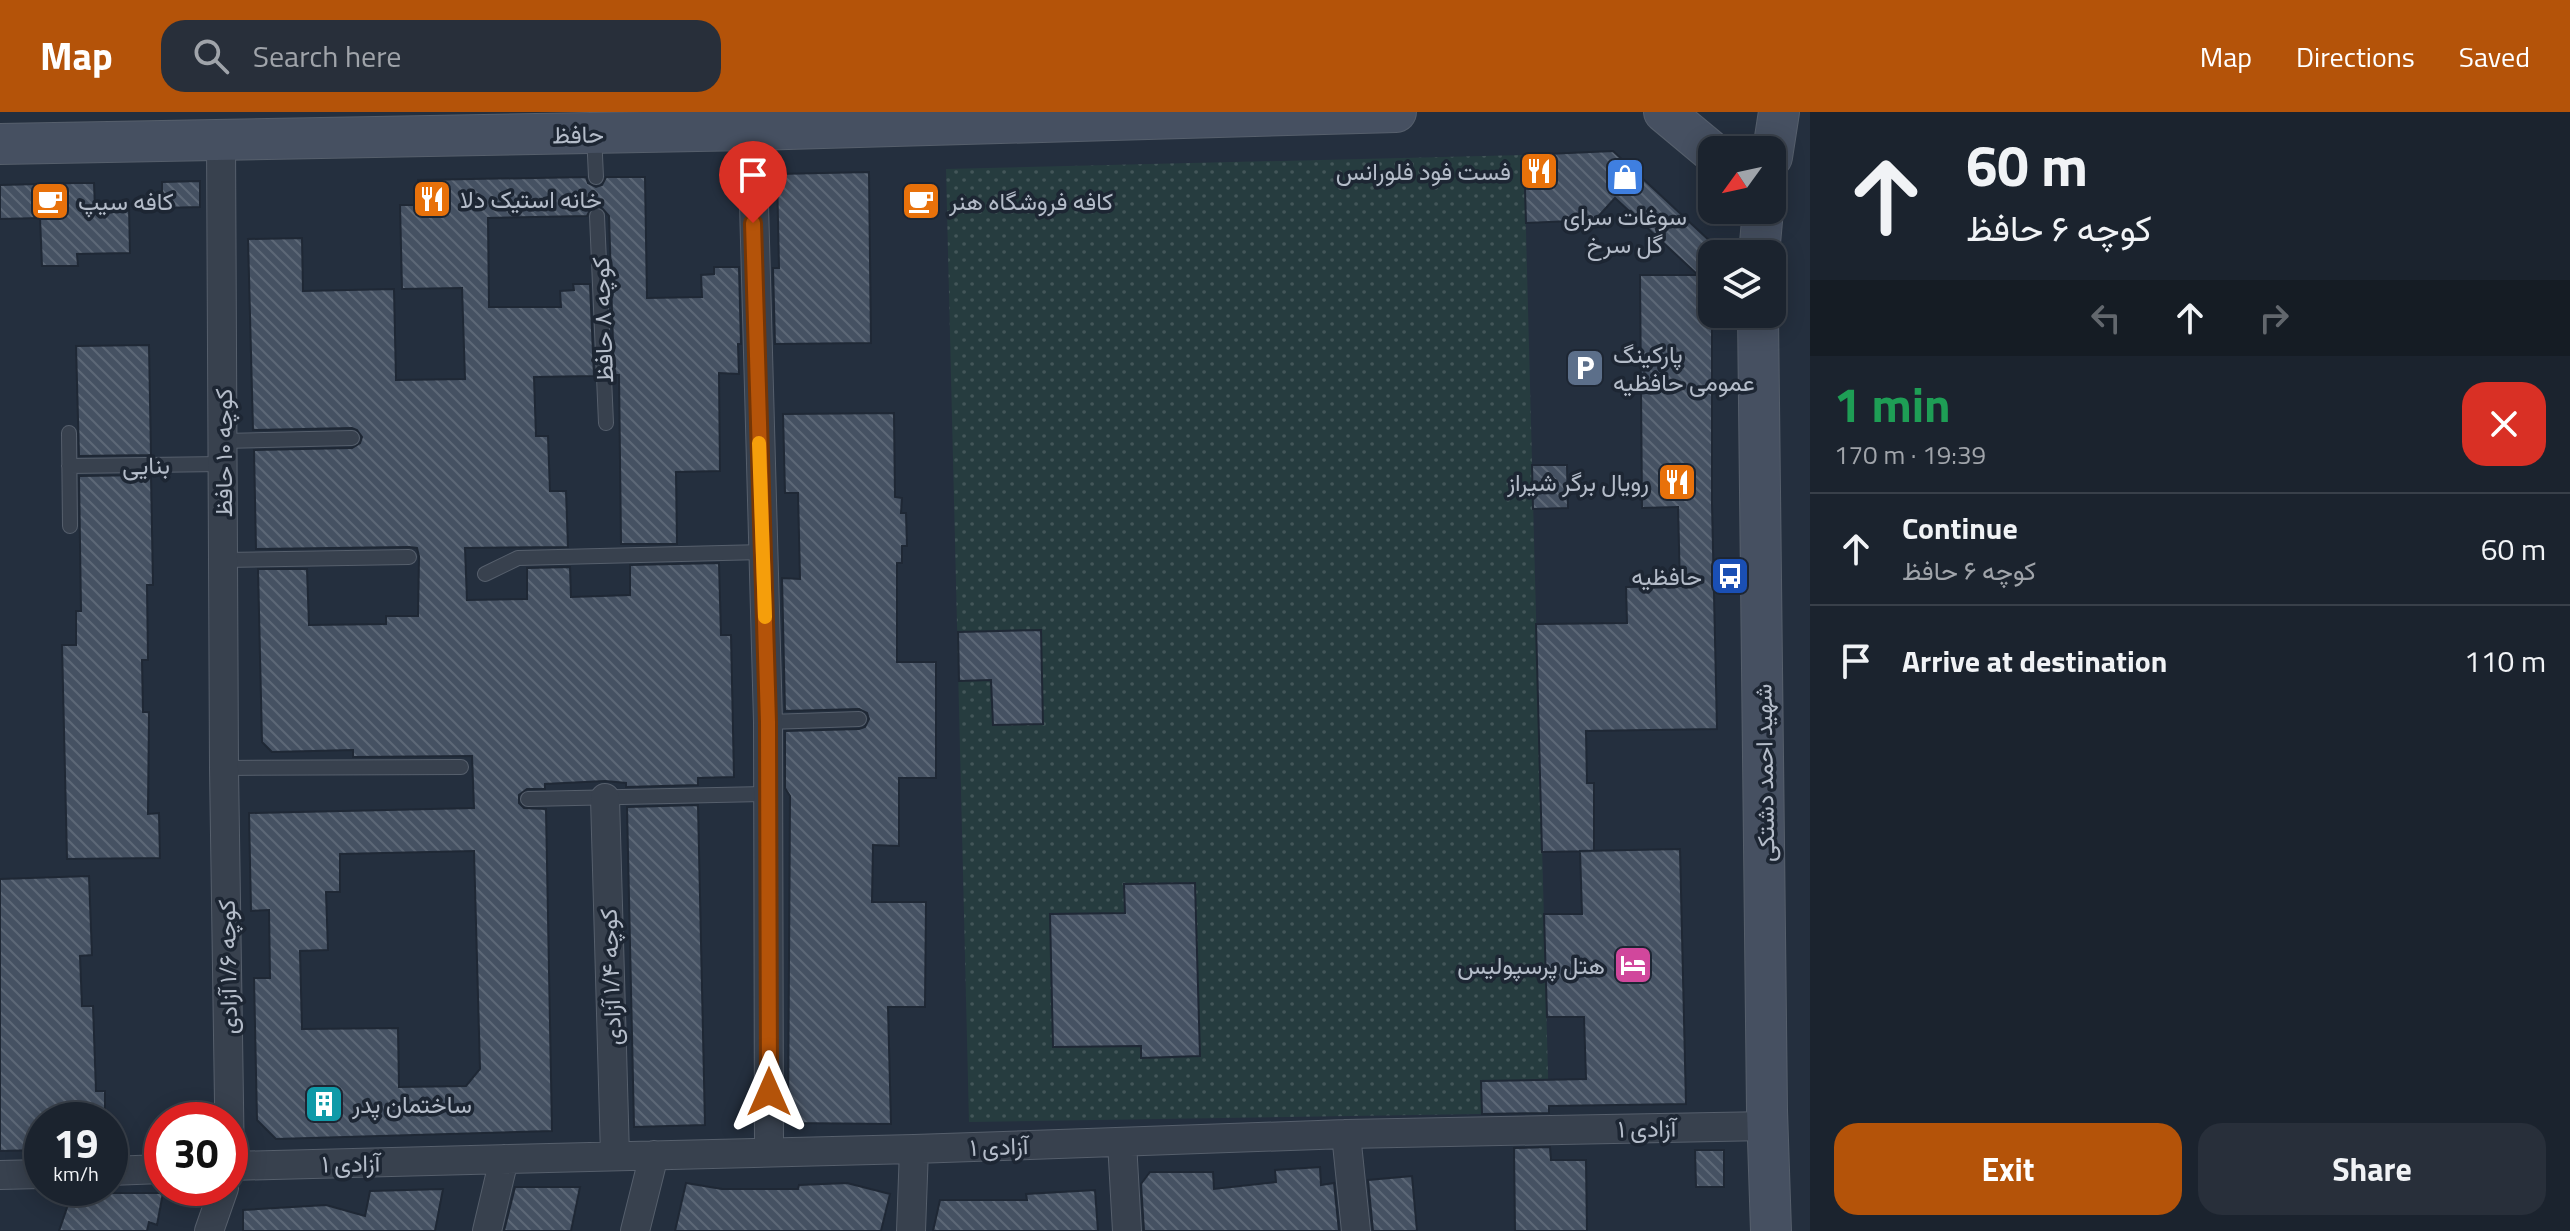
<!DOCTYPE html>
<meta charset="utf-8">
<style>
body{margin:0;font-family:"Titillium Web",Vazirmatn,sans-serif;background:#282f3a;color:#f1f3f6;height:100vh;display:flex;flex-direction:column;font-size:30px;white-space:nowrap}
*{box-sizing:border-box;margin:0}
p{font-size:26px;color:#a0a4aa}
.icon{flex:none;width:44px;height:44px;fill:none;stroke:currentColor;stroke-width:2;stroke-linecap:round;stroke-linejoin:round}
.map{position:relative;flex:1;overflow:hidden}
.drawer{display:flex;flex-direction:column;background:#1b232e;width:760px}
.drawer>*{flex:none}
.hud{background:#1b232e;color:#f1f3f6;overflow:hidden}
.needle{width:52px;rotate:237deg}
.controls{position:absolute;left:1698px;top:24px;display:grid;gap:16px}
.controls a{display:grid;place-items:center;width:88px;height:88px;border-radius:16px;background:#1b232e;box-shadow:0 4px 20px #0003,0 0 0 2px #39404a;font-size:40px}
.speed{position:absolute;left:24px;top:990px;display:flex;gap:16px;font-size:40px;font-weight:700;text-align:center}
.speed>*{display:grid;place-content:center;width:104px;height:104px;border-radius:50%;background:#1b232e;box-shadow:0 4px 20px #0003,0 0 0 2px #39404a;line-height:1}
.speed small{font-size:20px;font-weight:400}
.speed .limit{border:12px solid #d22;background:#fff;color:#111}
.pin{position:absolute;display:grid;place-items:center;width:68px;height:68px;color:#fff;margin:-82px -34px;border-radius:50% 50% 50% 0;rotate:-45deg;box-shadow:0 0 8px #0007}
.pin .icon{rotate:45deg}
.me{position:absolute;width:88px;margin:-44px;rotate:0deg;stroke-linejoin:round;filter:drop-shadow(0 0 6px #0008)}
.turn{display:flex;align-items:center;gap:28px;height:168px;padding:0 24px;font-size:36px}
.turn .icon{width:104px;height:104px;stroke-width:2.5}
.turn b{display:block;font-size:56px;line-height:68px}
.lanes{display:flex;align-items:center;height:76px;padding:0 24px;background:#0003;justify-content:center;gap:40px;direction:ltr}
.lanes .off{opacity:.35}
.round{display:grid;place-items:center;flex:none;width:84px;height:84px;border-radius:24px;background:#282f3a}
.overview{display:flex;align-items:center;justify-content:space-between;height:136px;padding:0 24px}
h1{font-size:48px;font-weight:700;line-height:60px;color:#1e9e55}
.button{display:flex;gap:16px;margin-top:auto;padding:16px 24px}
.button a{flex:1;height:92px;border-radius:24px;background:#b45309;color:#fff;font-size:32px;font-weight:700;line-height:92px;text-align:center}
.button a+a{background:#282f3a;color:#f1f3f6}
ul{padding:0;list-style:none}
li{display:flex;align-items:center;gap:24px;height:112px;padding:0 24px;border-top:2px solid #39404a}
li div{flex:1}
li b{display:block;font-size:30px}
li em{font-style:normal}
header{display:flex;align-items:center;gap:48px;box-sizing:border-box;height:112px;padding:0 40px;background:#b45309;color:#fff}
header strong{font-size:38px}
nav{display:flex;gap:44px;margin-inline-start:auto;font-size:28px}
.search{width:560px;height:72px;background:#282f3a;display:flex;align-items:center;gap:20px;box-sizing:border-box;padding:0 28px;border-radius:24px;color:#a0a4aa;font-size:30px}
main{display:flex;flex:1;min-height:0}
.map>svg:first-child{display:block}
</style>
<header>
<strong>Map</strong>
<div class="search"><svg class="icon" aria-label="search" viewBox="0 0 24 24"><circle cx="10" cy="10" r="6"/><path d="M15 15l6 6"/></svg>Search here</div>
<nav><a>Map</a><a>Directions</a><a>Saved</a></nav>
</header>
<main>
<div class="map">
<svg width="1810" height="1119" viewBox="0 0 1810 1119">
<defs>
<pattern id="garden-dots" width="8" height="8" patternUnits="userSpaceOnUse" patternTransform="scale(2)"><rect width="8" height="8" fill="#263c3f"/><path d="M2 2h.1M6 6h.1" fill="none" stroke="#435659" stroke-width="1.8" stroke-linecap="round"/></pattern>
<pattern id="building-back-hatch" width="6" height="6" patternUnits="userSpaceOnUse" patternTransform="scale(2)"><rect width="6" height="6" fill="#455162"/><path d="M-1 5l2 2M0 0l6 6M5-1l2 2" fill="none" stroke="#5d6877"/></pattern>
</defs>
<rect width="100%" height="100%" fill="#242f3e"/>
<path fill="url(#garden-dots)" d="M1524,43L1549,1001L969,1010L946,57Z"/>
<path fill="url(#building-back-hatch)" stroke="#1f2835" stroke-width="2" fill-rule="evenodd" d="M1613,39L1712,131V392L1717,617L1586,619L1587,671H1594V739L1542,740L1536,512L1627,511L1626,475L1680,474L1678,395L1642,396L1640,163H1698L1615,86L1595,108L1526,111L1524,43Z
M869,60L871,231L775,232L773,156H779L777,62Z
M586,65L588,71L596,75L602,73L606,65H645L647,186L702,185L701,163L714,162V155H739L741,232H738L739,262L719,261L720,359L676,360L677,432H621L619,263H614L609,104L602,96L597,94L591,96L587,104L488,106L489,195H561L560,179L574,178L573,172H590L594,264L534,265L536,324H548L550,379H566L568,435L465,436L467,488L527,487V456L570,455L571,485L630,483V453L719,451L721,523H731L734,665L698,666V673L626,675V671L605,669L545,672V677H527L519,683V691L524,696L546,697L552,1019L276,1027L257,1008L254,866H270L269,798L251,799L249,701L474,696L472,644L353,645V638L272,640L262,630L258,457H307L309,513L386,512V504H418L419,444L417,436L409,435L256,437L254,338L352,336L360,331L362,325L357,318L352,316L253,318L248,127L302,126L303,179L394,177L396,268L465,267L462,176L402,177L400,93H419L418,68ZM474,739L480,957L466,974L399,975L398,916L302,917L300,839L328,838L326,780H340V742Z
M200,69V95L162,96V70Z
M76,71H94L95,96L129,95L130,141L77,142L78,154H42L40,106L0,107V73Z
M149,233L151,343L79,344L76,234Z
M894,301L895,385L902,386L901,401H906L907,434H902V451H897V550H936V666H899V734L873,733L872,790H926L925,895H888L891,1012L788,1011L790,684L785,676V619L859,617L865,615L869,607L867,601L859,597L785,599L782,466L800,467L798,381H785L783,302Z
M1532,353H1567L1568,396L1533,397Z
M151,363L153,473H147L148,548H142L143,600H149L148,702L159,701L160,746L67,747L62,533H76V499H81L79,364Z
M1041,518L1043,612L993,613L991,568L959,569L958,520Z
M698,693L705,1013L634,1015L627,695Z
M1680,737L1686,992L1549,994V1001L1482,1002L1481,969L1586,967L1584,905H1547L1544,802H1582L1580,739Z
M89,764L92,843L80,844L82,894H93L96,979H105V1008H42V1038L0,1039V767Z
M1195,771L1200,944L1141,946V934L1053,935L1050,802L1125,801L1124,772Z
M1550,1035L1551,1048H1586L1587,1119H1515L1514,1036Z
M1695,1038H1724V1075H1696Z
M1320,1055L1321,1073L1334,1071L1339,1119H1144L1141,1072L1150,1060H1213L1214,1077L1276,1070L1275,1058Z
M1412,1064L1417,1119H1373L1368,1068Z
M686,1071L722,1077H798L799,1073L847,1071L890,1082L881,1119H675Z
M515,1075H580L571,1119H504Z
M443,1077L435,1119H243V1098L326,1093L365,1104L370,1079Z
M1095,1078L1098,1119H933L940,1088H1027L1026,1082Z
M72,1081H163L157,1113L149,1110L147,1119H59Z"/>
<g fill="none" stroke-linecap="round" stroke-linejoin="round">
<defs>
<path id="lane" d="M594,22L596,65
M597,104L606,311
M69,321L70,414
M223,329L352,326
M69,354L223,352
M223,448L409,445
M485,462L518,446L763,440
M768,610L859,607
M224,656L461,655
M528,687L768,682"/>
<path id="street" d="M752,18L768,610L769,1039
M221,27L224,656L230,1057
M605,686L615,1044
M1346,1022L1356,1119
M1122,1030L1127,1119
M230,1054L914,1037L1346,1022L1768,1014
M110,1059L162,1057
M0,1063L42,1062
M209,1119L224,1076
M487,1119L504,1047
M635,1119L654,1043
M911,1119L914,1037"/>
<path id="secondary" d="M1664,0L1712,40
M0,32L752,18L1396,0
M1772,45L1779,0
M1759,142L1763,98
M1758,202L1767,998L1771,1119"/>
</defs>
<use href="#lane" stroke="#565f6c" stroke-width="16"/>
<use href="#street" stroke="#565f6c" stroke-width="30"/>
<use href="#secondary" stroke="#565f6c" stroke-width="42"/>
<use href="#lane" stroke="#38414e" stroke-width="14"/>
<use href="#street" stroke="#38414e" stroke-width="28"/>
<use href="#secondary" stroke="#465061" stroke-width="40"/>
</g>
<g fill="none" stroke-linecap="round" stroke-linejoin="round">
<defs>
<path id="route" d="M753,111L768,610L769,980"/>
</defs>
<use href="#route" stroke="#753606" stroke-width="20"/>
<use href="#route" stroke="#b45309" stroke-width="14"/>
<path stroke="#f59e0b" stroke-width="14" d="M759,331L765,505"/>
</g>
<defs>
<symbol id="restaurant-square" viewBox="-11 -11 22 22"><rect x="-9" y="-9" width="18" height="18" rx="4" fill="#e8710a" stroke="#1d2633"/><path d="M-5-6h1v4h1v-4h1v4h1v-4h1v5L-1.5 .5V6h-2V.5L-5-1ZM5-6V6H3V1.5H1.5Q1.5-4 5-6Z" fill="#fff"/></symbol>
<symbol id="shop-square" viewBox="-11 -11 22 22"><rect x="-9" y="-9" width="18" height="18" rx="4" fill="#3f7fe0" stroke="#1d2633"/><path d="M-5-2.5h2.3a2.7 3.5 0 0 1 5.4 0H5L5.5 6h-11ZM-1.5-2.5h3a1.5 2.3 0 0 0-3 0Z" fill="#fff"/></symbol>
<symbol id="cafe-square" viewBox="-11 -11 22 22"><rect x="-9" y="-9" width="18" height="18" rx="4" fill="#e8710a" stroke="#1d2633"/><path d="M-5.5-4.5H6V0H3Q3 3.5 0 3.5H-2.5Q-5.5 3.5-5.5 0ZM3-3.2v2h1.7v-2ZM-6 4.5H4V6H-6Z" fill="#fff"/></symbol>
<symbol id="parking-square" viewBox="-11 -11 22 22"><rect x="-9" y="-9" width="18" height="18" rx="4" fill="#5c6f8a" stroke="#1d2633"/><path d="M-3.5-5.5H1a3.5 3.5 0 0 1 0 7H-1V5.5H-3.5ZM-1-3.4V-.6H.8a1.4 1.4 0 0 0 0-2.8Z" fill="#fff"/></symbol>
<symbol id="bus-square" viewBox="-11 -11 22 22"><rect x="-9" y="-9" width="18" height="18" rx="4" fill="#1a4fb4" stroke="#1d2633"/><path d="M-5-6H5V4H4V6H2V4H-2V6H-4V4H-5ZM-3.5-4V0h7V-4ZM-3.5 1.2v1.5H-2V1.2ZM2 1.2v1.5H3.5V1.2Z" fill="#fff"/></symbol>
<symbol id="hotel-square" viewBox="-11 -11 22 22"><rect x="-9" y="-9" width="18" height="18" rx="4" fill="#d1479c" stroke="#1d2633"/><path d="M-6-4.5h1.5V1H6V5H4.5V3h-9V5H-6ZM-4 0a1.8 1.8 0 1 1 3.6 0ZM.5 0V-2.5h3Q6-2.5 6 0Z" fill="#fff"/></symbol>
<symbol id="building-square" viewBox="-11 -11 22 22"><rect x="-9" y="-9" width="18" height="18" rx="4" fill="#0f9aa8" stroke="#1d2633"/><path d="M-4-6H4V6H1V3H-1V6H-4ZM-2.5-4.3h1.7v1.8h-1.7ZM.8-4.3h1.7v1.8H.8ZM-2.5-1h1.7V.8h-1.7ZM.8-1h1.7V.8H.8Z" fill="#fff"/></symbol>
</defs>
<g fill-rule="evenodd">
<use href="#restaurant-square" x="1517" y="37" width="44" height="44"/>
<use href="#shop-square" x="1603" y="43" width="44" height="44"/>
<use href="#restaurant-square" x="410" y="65" width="44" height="44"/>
<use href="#cafe-square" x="28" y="67" width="44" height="44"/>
<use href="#cafe-square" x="899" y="67" width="44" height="44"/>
<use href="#parking-square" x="1563" y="234" width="44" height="44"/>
<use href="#restaurant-square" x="1655" y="348" width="44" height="44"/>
<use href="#bus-square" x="1708" y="442" width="44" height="44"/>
<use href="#hotel-square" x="1611" y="831" width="44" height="44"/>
<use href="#building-square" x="302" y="970" width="44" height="44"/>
</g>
<g text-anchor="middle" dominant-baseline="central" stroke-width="7" stroke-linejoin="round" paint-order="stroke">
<g font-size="24" fill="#b4bcc9" stroke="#1d2633">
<text transform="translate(578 22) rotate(-1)">حافظ</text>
<text transform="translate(602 208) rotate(-92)">کوچه ۸ حافظ</text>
<text transform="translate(223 341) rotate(-90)">کوچه ۱۰ حافظ</text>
<text transform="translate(146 353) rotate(-1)">بنایی</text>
<text transform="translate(1764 661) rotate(-91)">شهید احمد دشتکی</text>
<text transform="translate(227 855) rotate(-91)">کوچه ۱/۶ آزادی</text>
<text transform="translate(610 865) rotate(-92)">کوچه ۱/۴ آزادی</text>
<text transform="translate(1647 1016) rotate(-1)">آزادی ۱</text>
<text transform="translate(999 1034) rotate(-2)">آزادی ۱</text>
<text transform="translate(351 1051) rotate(-1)">آزادی ۱</text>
</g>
<g font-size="24" fill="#b4bcc9" stroke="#1d2633" text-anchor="start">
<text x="1511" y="59" text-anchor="end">فست فود فلورانس</text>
<text x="460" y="87">خانه استیک دلا</text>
<text x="78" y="89">کافه سیپ</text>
<text x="949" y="89">کافه فروشگاه هنر</text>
<text x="1625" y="104" text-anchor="middle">سوغات سرای<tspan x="1625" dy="28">گل سرخ</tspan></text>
<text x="1613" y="242">پارکینگ<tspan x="1613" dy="28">عمومی حافظیه</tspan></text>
<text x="1649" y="370" text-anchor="end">رویال برگر شیراز</text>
<text x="1702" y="464" text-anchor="end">حافظیه</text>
<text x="1605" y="853" text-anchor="end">هتل پرسپولیس</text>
<text x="352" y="992">ساختمان پدر</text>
</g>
</g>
</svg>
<div class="controls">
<a><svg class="needle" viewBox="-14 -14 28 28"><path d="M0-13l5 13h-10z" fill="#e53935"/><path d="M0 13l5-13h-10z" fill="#a0a4aa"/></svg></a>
<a><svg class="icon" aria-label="layers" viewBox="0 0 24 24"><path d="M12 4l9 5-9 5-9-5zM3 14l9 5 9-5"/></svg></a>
</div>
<div class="speed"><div>19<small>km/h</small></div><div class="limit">30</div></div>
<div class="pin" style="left:753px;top:111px;background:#d93025"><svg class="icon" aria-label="arrive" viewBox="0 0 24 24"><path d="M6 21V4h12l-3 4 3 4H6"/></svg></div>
<svg class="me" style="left:769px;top:980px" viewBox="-20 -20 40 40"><path d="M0-17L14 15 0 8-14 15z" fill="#b45309" stroke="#fff" stroke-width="4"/></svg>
</div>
<section class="drawer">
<div class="hud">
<div class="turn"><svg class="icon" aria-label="ahead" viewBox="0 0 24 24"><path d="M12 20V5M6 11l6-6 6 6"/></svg><div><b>60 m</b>کوچه ۶ حافظ</div></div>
<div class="lanes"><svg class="icon off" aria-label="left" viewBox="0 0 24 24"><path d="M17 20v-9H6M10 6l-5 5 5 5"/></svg><svg class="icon" aria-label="ahead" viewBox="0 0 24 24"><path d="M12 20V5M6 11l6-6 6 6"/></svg><svg class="icon off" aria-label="right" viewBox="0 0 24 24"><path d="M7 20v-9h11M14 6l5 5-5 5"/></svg></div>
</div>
<div class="overview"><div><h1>1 min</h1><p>170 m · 19:39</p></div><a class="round" style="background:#d93025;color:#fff"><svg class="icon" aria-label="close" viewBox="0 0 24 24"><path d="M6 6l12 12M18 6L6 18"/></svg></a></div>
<ul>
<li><svg class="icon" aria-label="ahead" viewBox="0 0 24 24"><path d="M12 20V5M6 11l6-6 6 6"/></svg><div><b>Continue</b><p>کوچه ۶ حافظ</p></div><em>60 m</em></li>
<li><svg class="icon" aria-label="arrive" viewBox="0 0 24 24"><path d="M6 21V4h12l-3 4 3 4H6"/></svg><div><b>Arrive at destination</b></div><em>110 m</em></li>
</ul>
<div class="button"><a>Exit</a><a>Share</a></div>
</section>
</main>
